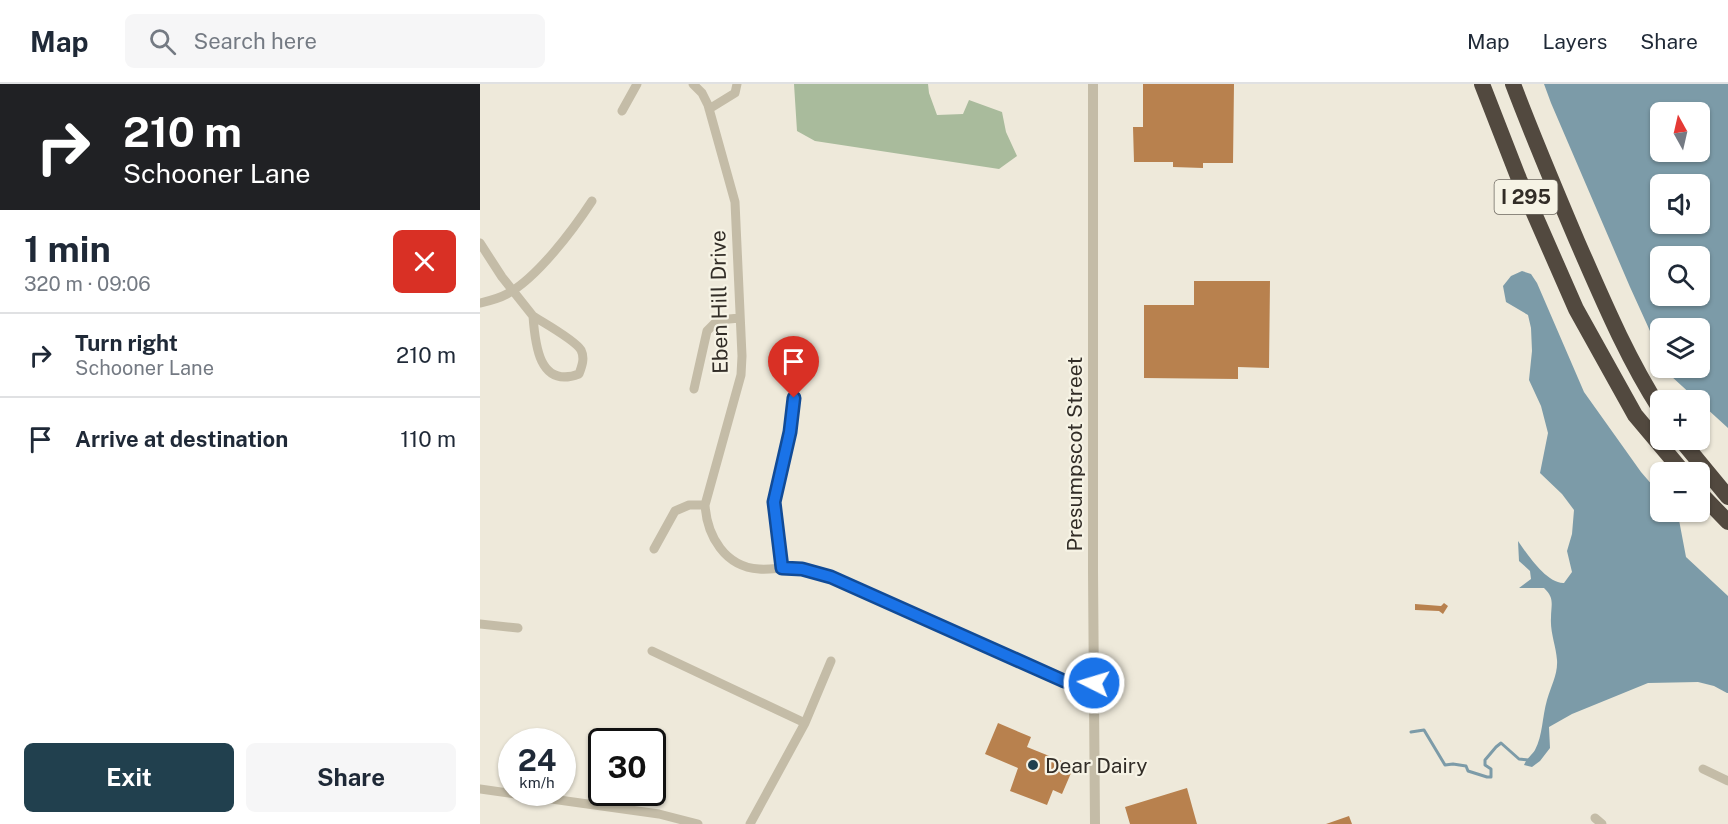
<!DOCTYPE html>
<meta charset="utf-8">
<style>
body{margin:0;font-family:"Public Sans",sans-serif;background:#f6f6f7;color:#1f2937;height:100vh;display:flex;flex-direction:column;font-size:22px;white-space:nowrap}
*{box-sizing:border-box;margin:0}
p{font-size:20px;color:#747a83}
.icon{flex:none;width:33px;height:33px;fill:none;stroke:currentColor;stroke-width:2;stroke-linecap:round;stroke-linejoin:round}
.map{position:relative;flex:1;overflow:hidden}
.details{display:flex;flex-direction:column;background:#fff;width:480px}
.details>*{flex:none}
.hud{background:#202124;color:#fff;overflow:hidden}
.needle{width:39px;rotate:352deg}
.tools{position:absolute;left:1170px;top:18px;display:grid;gap:12px}
.tools a{display:grid;place-items:center;width:60px;height:60px;border-radius:9px;background:#fff;box-shadow:0 2px 4px #0004;font-size:30px}
.speed{position:absolute;left:18px;top:644px;display:flex;gap:12px;font-size:30px;font-weight:700;text-align:center}
.speed>*{display:grid;place-content:center;width:78px;height:78px;border-radius:50%;background:#fff;box-shadow:0 2px 4px #0004;line-height:1}
.speed small{font-size:15px;font-weight:400}
.speed .limit{border:3px solid #111;border-radius:9px;background:#fff;color:#111}
.pin{position:absolute;display:grid;place-items:center;width:51px;height:51px;color:#fff;margin:-62px -26px;border-radius:50% 50% 50% 0;rotate:-45deg;box-shadow:0 0 6px #0007}
.pin .icon{rotate:45deg}
.me{position:absolute;width:66px;margin:-33px;rotate:275deg;stroke-linejoin:round;filter:drop-shadow(0 0 4px #0008)}
.turn{display:flex;align-items:center;gap:21px;height:126px;padding:0 24px;font-size:27px}
.turn .icon{width:78px;height:78px;stroke-width:2.5}
.turn b{display:block;font-size:42px;line-height:51px}
.round{display:grid;place-items:center;flex:none;width:63px;height:63px;border-radius:9px;background:#f6f6f7}
.summary{display:flex;align-items:center;justify-content:space-between;height:102px;padding:0 24px}
h1{font-size:36px;font-weight:700;line-height:45px}
.cta{display:flex;gap:12px;margin-top:auto;padding:12px 24px}
.cta a{flex:1;height:69px;border-radius:9px;background:#21404e;color:#fff;font-size:24px;font-weight:700;line-height:69px;text-align:center}
.cta a+a{background:#f6f6f7;color:#1f2937}
ul{padding:0;list-style:none}
li{display:flex;align-items:center;gap:18px;height:84px;padding:0 24px;border-top:2px solid #e0e1e3}
li div{flex:1}
li b{display:block;font-size:22px}
li em{font-style:normal}
header{display:flex;align-items:center;gap:36px;box-sizing:border-box;height:84px;padding:0 30px;background:#fff;border-bottom:2px solid #e0e1e3}
header strong{font-size:28px}
nav{display:flex;gap:33px;margin-inline-start:auto;font-size:21px}
.search{width:420px;height:54px;background:#f6f6f7;display:flex;align-items:center;gap:15px;box-sizing:border-box;padding:0 21px;border-radius:9px;color:#747a83;font-size:22px}
main{display:flex;flex:1;min-height:0}
.map>svg:first-child{display:block}
</style>
<header>
<strong>Map</strong>
<div class="search"><svg class="icon" aria-label="search" viewBox="0 0 24 24"><circle cx="10" cy="10" r="6"/><path d="M15 15l6 6"/></svg>Search here</div>
<nav><a>Map</a><a>Layers</a><a>Share</a></nav>
</header>
<main>
<section class="details">
<div class="hud">
<div class="turn"><svg class="icon" aria-label="right" viewBox="0 0 24 24"><path d="M7 20v-9h11M14 6l5 5-5 5"/></svg><div><b>210 m</b>Schooner Lane</div></div>
</div>
<div class="summary"><div><h1>1 min</h1><p>320 m · 09:06</p></div><a class="round" style="background:#d93025;color:#fff"><svg class="icon" aria-label="close" viewBox="0 0 24 24"><path d="M6 6l12 12M18 6L6 18"/></svg></a></div>
<ul>
<li><svg class="icon" aria-label="right" viewBox="0 0 24 24"><path d="M7 20v-9h11M14 6l5 5-5 5"/></svg><div><b>Turn right</b><p>Schooner Lane</p></div><em>210 m</em></li>
<li><svg class="icon" aria-label="arrive" viewBox="0 0 24 24"><path d="M6 21V4h12l-3 4 3 4H6"/></svg><div><b>Arrive at destination</b></div><em>110 m</em></li>
</ul>
<div class="cta"><a>Exit</a><a>Share</a></div>
</section>
<div class="map">
<svg width="1248" height="740" viewBox="0 0 1248 740">
<rect width="100%" height="100%" fill="#eee9da"/>
<path fill="#a9bb9c" d="M314,0H448L449,9L457,31L483,30L489,16L522,28L526,48L537,72L519,85L335,57L317,47Z"/>
<path fill="#7c9ba8" fill-rule="evenodd" d="M1064,0H1248V344L1191,292L1188,284H1220V244H1180V269L1150,203L1071,19ZM1180,28H1220V68H1180ZM1180,100H1220V140H1180ZM1180,172H1220V212H1180Z
M1042,187L1051,190L1057,199L1104,308L1161,388L1180,410V428H1195L1199,436L1206,473L1248,512V609H1247L1234,602L1218,598L1168,599L1092,630L1069,643L1070,664L1060,677L1052,683L1044,681C1047,674 1052,671 1055,666C1063,651 1062,633 1067,616C1071,602 1078,590 1077,576C1076,562 1070,548 1071,534C1071,521 1075,514 1064,504H1039L1051,495L1050,487L1039,477L1038,457C1047,470 1067,500 1084,499L1092,488L1087,467L1092,450L1094,426L1082,410L1060,389L1068,349L1061,322L1049,296L1052,267L1051,244L1048,231L1026,218L1023,202L1031,192Z"/>
<g fill="none" stroke-linecap="round" stroke-linejoin="round">
<path stroke="#7c9ba8" stroke-width="3" d="M931,648L944,646L965,681L973,680L986,682L988,687L1007,693H1011V685L1005,681V676L1016,663L1021,659L1039,675L1048,676"/>
</g>
<path fill="#b8814e" d="M663,0H754L753,79H723V84L693,83V78H654L653,43H663Z
M714,197H790L789,284L758,283V295L664,294V221H714Z
M964,519L968,522L963,530L959,527L935,526V520L961,522Z
M518,639L551,653L547,663L594,682L582,710L573,706L567,721L530,707L538,684L505,670Z
M707,704L717,740H650L645,723Z
M869,732L872,740H846Z"/>
<g fill="none" stroke-linecap="round" stroke-linejoin="round">
<path stroke="#c4bca7" stroke-width="9" d="M213,0L222,9L228,21L255,118L262,272L261,291L225,421C227,452 245,483 279,485C291,486 303,483 316,484C328,485 340,489 351,493L584,597L614,599
M229,25L255,9L257,0
M142,27L157,0
M0,159L22,193L53,232
M0,219C9,217 18,215 27,210C57,194 93,146 112,117
M53,232C64,239 95,256 101,266C105,274 102,282 99,290C59,305 55,260 53,232Z
M214,305L227,247L238,236L260,234
M174,465L195,427L209,421H225
M302,484L294,418L310,348L316,297
M0,540L38,544
M172,567L325,639
M1223,685L1248,697
M0,705L179,730L218,740
M1115,734L1122,740
M270,740L325,639L351,577"/>
<path stroke="#c4bca7" stroke-width="10" d="M613,0V488L615,740"/>
<path stroke="#52493f" stroke-width="16" d="M1002,0L1039,95L1096,225L1155,331L1203,388
M1033,0C1053,53 1075,105 1097,157C1122,214 1146,272 1180,325
M1201,356L1248,413
M1220,409L1248,438"/>
</g>
<g fill="none" stroke-linecap="round" stroke-linejoin="round">
<defs>
<path id="route" d="M314,314L310,348L294,418L302,484L322,485L351,493L584,597L614,599"/>
</defs>
<use href="#route" stroke="#114b97" stroke-width="15"/>
<use href="#route" stroke="#1a73e8" stroke-width="10"/>
</g>
<circle fill="#21404e" stroke="#f6f3e5" stroke-width="2" cx="553" cy="681" r="6"/>
<g text-anchor="middle" dominant-baseline="central" stroke-width="4.5" stroke-linejoin="round" paint-order="stroke">
<rect fill="#f6f3e5" stroke="#6d6860" stroke-width="1.5" x="1014.5" y="96" width="63" height="34" rx="4.5"/>
<g font-size="20" font-weight="bold" fill="#322d27">
<text x="1046" y="113">I 295</text>
</g>
<g font-size="21" fill="#322d27" stroke="#f6f3e5">
<text transform="translate(239 218) rotate(-91)">Eben Hill Drive</text>
<text transform="translate(594 370) rotate(-90)">Presumpscot Street</text>
</g>
<g font-size="21" fill="#322d27" stroke="#f6f3e5" text-anchor="start">
<text x="565" y="681">Dear Dairy</text>
</g>
</g>
</svg>
<div class="tools">
<a><svg class="needle" viewBox="-14 -14 28 28"><path d="M0-13l5 13h-10z" fill="#e53935"/><path d="M0 13l5-13h-10z" fill="#747a83"/></svg></a>
<a><svg class="icon" aria-label="sound" viewBox="0 0 24 24"><path d="M4 9h4l5-4v14l-5-4H4zM17 9q2 3 0 6"/></svg></a>
<a><svg class="icon" aria-label="search" viewBox="0 0 24 24"><circle cx="10" cy="10" r="6"/><path d="M15 15l6 6"/></svg></a>
<a><svg class="icon" aria-label="layers" viewBox="0 0 24 24"><path d="M12 4l9 5-9 5-9-5zM3 14l9 5 9-5"/></svg></a>
<a>+</a>
<a>−</a>
</div>
<div class="speed"><div>24<small>km/h</small></div><div class="limit">30</div></div>
<div class="pin" style="left:314px;top:314px;background:#d93025"><svg class="icon" aria-label="arrive" viewBox="0 0 24 24"><path d="M6 21V4h12l-3 4 3 4H6"/></svg></div>
<svg class="me" style="left:614px;top:599px" viewBox="-20 -20 40 40"><circle r="17" fill="#1a73e8" stroke="#fff" stroke-width="3"/><path d="M0-11L8 9 0 5-8 9z" fill="#fff"/></svg>
</div>
</main>
